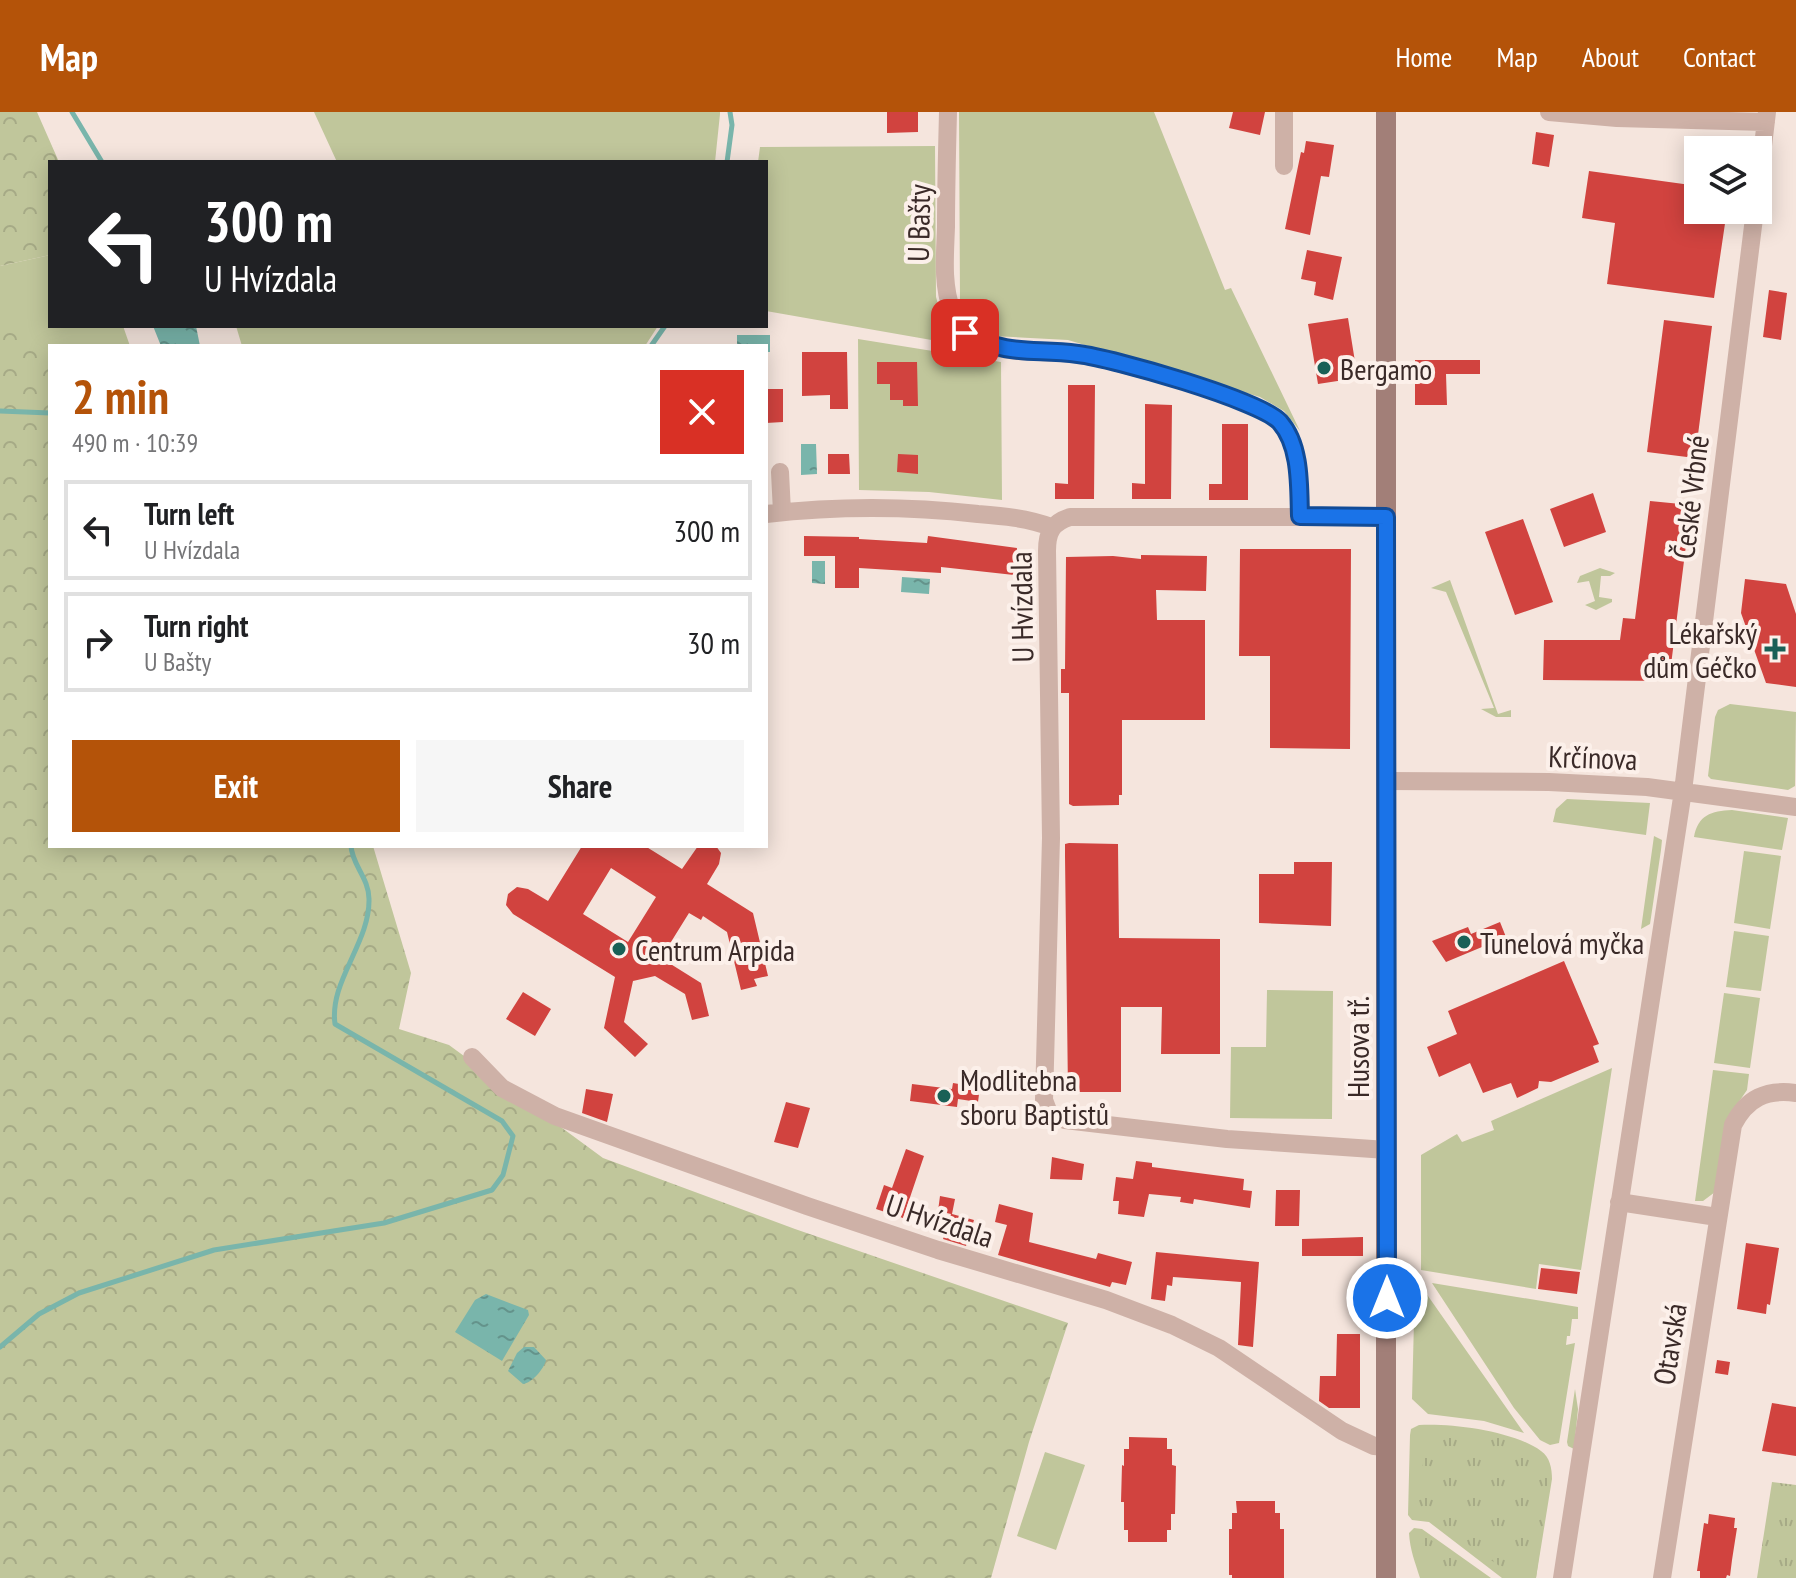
<!DOCTYPE html>
<meta charset="utf-8">
<style>
body{margin:0;font-family:"PT Sans Narrow",sans-serif;background:#f6f6f6;color:#202124;height:100vh;display:flex;flex-direction:column;font-size:30px;white-space:nowrap}
*{box-sizing:border-box;margin:0}
p{font-size:26px;color:#757577}
.icon{flex:none;width:44px;height:44px;fill:none;stroke:currentColor;stroke-width:2;stroke-linecap:round;stroke-linejoin:round}
.map{position:relative;flex:1;overflow:hidden}
.details{position:absolute;left:48px;top:232px;width:720px;height:504px;display:flex;flex-direction:column;background:#fff;border-radius:0px;box-shadow:0 4px 20px #0003}
.details>*{flex:none}
.guide{position:absolute;left:48px;top:48px;width:720px;height:168px;border-radius:0px;box-shadow:0 4px 20px #0003;background:#202124;color:#fff;overflow:hidden}
.controls{position:absolute;left:1684px;top:24px;display:grid;gap:16px}
.controls a{display:grid;place-items:center;width:88px;height:88px;border-radius:0px;background:#fff;box-shadow:0 4px 20px #0003;font-size:40px}
.pin{position:absolute;display:grid;place-items:center;width:68px;height:68px;color:#fff;margin:-34px;border-radius:16px;box-shadow:0 4px 12px #0006}
.me{position:absolute;width:88px;margin:-44px;rotate:0deg;stroke-linejoin:round;filter:drop-shadow(0 0 6px #0008)}
.turn{display:flex;align-items:center;gap:28px;height:168px;padding:0 24px;font-size:36px}
.turn .icon{width:104px;height:104px;stroke-width:2.5}
.turn b{display:block;font-size:56px;line-height:68px}
.round{display:grid;place-items:center;flex:none;width:84px;height:84px;border-radius:0px;background:#f6f6f6}
.headline{display:flex;align-items:center;justify-content:space-between;height:136px;padding:0 24px}
h1{font-size:48px;font-weight:700;line-height:60px;color:#b45309}
.button{display:flex;gap:16px;margin-top:auto;padding:16px 24px}
.button a{flex:1;height:92px;border-radius:0px;background:#b45309;color:#fff;font-size:32px;font-weight:700;line-height:92px;text-align:center}
.button a+a{background:#f6f6f6;color:#202124}
ul{padding:0;list-style:none}
li{display:flex;align-items:center;gap:24px;height:100px;margin:0 16px 12px;padding:0 8px;border:4px solid #e0e0e0;border-radius:0px}
li div{flex:1}
li b{display:block;font-size:30px}
li em{font-style:normal}
header{display:flex;align-items:center;gap:48px;box-sizing:border-box;height:112px;padding:0 40px;background:#b45309;color:#fff}
header strong{font-size:38px}
nav{display:flex;gap:44px;margin-inline-start:auto;font-size:28px}
.map>svg:first-child{display:block}
</style>
<header>
<strong>Map</strong>
<nav><a>Home</a><a>Map</a><a>About</a><a>Contact</a></nav>
</header>
<div class="map">
<svg width="1796" height="1466" viewBox="0 0 1796 1466">
<defs>
<pattern id="forest-crowns" width="20" height="18" patternUnits="userSpaceOnUse" patternTransform="scale(2)"><rect width="20" height="18" fill="#c0c69b"/><path d="M2 6a3 3 0 1 1 6 0M12 15a3 3 0 1 1 6 0" fill="none" stroke="#a6aa86"/></pattern>
<pattern id="park-tufts" width="24" height="20" patternUnits="userSpaceOnUse" patternTransform="scale(2)"><rect width="24" height="20" fill="#c0c69b"/><path d="M3 7l-1-3M5 7V3M7 7l1-3M15 17l-1-3M17 17v-4M19 17l1-3" fill="none" stroke="#a6aa86"/></pattern>
<pattern id="water-ripples" width="26" height="14" patternUnits="userSpaceOnUse" patternTransform="scale(2)"><rect width="26" height="14" fill="#79b5ab"/><path d="M2 4q2-2 4 0t4 0M15 11q2-2 4 0t4 0" fill="none" stroke="#64938b"/></pattern>
</defs>
<rect width="100%" height="100%" fill="#f5e5dd"/>
<path fill="#c0c69b" d="M314,0H720V2L715,50H337Z
M959,0H1154L1225,178L1231,176L1300,319L1284,299L1260,285L1068,228L993,224L975,214L960,187Z
M935,34L936,185L943,210L960,233L766,199V50H758L760,35Z
M50,143V214H123L130,234H50V283L0,284V154Z
M236,214H658L645,234H242Z
M858,227L1001,250L1002,388L929,380L859,378Z
M1600,456L1615,461L1610,464H1601L1599,485L1612,487V490L1596,498L1585,493L1595,489L1589,469L1577,471L1580,464Z
M1450,468L1498,602L1511,598V605H1496L1481,597L1494,596L1446,480L1431,476Z
M1730,592L1796,600L1795,674L1788,678L1711,667L1708,664L1715,605L1718,598Z
M1567,687L1650,691L1646,723L1553,710L1556,697Z
M1732,698L1788,706L1782,738L1694,725C1698,703 1711,699 1732,698Z
M1654,724L1662,728L1661,738L1650,812L1641,817Z
M1744,739L1781,744L1770,817L1734,811Z
M1734,819L1769,824L1761,879L1726,875Z
M1267,878L1333,879L1332,1007L1230,1006L1231,935H1266Z
M1724,881L1760,886L1750,956L1714,951Z
M1612,956L1581,1158L1539,1152L1536,1177L1421,1158V1043L1457,1022L1462,1030L1494,1018L1491,1009Z
M1713,958L1749,962L1747,978L1732,1000L1715,1080L1703,1089H1695Z
M1432,1171L1578,1195V1207H1572L1570,1224H1567L1566,1233L1575,1231L1559,1331L1550,1333L1540,1328L1514,1296Z
M1421,1174L1524,1321L1484,1309L1428,1302L1412,1287L1414,1209Z
M1575,1277L1578,1297L1574,1337L1568,1334L1567,1330Z
M1419,1313C1452,1311 1514,1319 1541,1339C1550,1345 1552,1357 1552,1367L1536,1466H1502L1429,1410L1412,1408L1408,1403L1410,1323L1411,1317Z
M1045,1340L1085,1353L1056,1438L1017,1424Z
M1414,1416L1422,1417L1491,1466H1420C1415,1450 1410,1438 1409,1421Z"/>
<path fill="url(#forest-crowns)" d="M0,0H37L59,50H50V143L0,154Z
M0,194L50,245V734H373L411,861L399,917L449,933L603,1046L795,1117L1068,1211L1029,1330L991,1466H0Z"/>
<path fill="url(#park-tufts)" d="M1435,1314C1472,1317 1509,1326 1542,1342L1549,1370L1536,1466H1517L1418,1398L1426,1322Z
M1772,1370L1796,1373V1466H1757Z
M1421,1421L1486,1466H1429Z"/>
<path fill="url(#water-ripples)" d="M153,214H196L200,234H161Z
M737,223H770V240H766V234H737Z
M801,332H816L817,362L801,363Z
M812,449H825V472L812,471Z
M902,465L930,467L929,482L901,480Z
M486,1182L528,1198L529,1203L502,1249L455,1220L475,1188Z
M524,1235H534L546,1248C544,1257 532,1271 523,1272L508,1259L517,1241Z"/>
<g fill="none" stroke-linecap="round" stroke-linejoin="round">
<path stroke="#79b5ab" stroke-width="5" d="M72,0L102,50
M727,50L732,13L730,0
M651,234L665,214
M0,299L50,301
M0,1235L39,1202L79,1181L214,1138L384,1111L492,1078L503,1063L513,1024L502,1009L335,912C329,869 370,831 369,787C369,766 352,753 351,734"/>
</g>
<path fill="#d1433f" fill-rule="evenodd" d="M887,0H918V20L887,21Z
M1233,0H1265L1260,23L1229,16Z
M1536,20L1554,23L1549,55L1532,52Z
M1306,29L1334,33L1329,65L1321,64L1310,123L1285,117L1301,40L1304,41Z
M1589,59L1698,74V98H1727L1714,186L1607,172L1615,111L1582,106Z
M1307,138L1342,145L1333,188L1314,183L1316,170L1301,167Z
M1769,178L1787,181L1781,228L1763,225Z
M1348,206L1356,256L1343,258L1344,268L1318,272L1308,212Z
M1664,208L1712,214L1695,346L1647,340Z
M802,240H847L848,297H830V283L802,284Z
M1415,248H1480V262H1446L1447,293H1415Z
M877,250H917L918,294H903V288H890V272H877Z
M1068,273H1095L1094,387H1055V371L1068,372Z
M766,277H783V310L766,311Z
M1145,292L1172,293L1171,387H1132V371L1145,372Z
M1222,312H1248V388H1209V372H1222Z
M828,342H849L850,362H828Z
M898,342L918,343V362L897,360Z
M1593,381L1606,420L1564,435L1550,397Z
M1650,389L1691,393L1669,569L1543,568L1544,528H1620L1623,506L1635,507Z
M1523,407L1553,490L1515,503L1485,420Z
M804,424L859,425V427L927,431L928,424L1017,436L1014,463L941,455V461L859,456V476H835V444H804Z
M1240,437H1351L1350,637L1270,636V544H1239Z
M1141,443L1207,444L1206,479L1156,478L1157,508H1205V608H1122V683H1119V693L1073,694L1069,692V581H1061V557H1065L1066,445L1113,444L1141,447Z
M1745,467L1786,472L1796,502V575L1766,571L1741,501Z
M1069,731L1118,732L1119,826L1220,827V942H1161L1162,895H1121V980H1068L1065,744V732Z
M582,734H645L682,757L698,734H716L721,741L719,752L707,772L753,801L768,864L754,867L757,874L741,878L727,820L703,804L701,808L689,801L661,846L701,871L709,904L692,908L685,882L655,864L633,869L624,910L648,932L635,945L604,916L615,865L513,802L506,793L508,782L517,775L528,777L548,789ZM611,756L656,785L628,830L583,802Z
M1294,750H1332L1331,814L1259,811V762H1294Z
M1500,810L1506,825L1446,850L1432,829L1468,815L1471,822Z
M1564,849L1599,932L1593,934L1599,950L1551,970L1539,969L1538,976L1517,986L1511,971L1483,981L1470,951L1439,965L1427,935L1457,922L1448,899Z
M523,880L551,897L535,924L506,907Z
M960,964L981,967L978,990L958,987L957,995L910,989L912,972L952,977L953,971L959,972Z
M586,977L613,982L607,1010L582,1001Z
M786,990L810,996L798,1036L774,1030Z
M906,1037L924,1044L903,1106L876,1097L884,1073L892,1076Z
M1052,1045L1084,1052L1082,1068L1050,1067Z
M1136,1049L1152,1051V1055L1244,1067L1243,1078L1252,1079L1250,1096L1194,1087L1193,1092L1180,1090L1181,1085L1149,1082L1144,1105L1118,1102L1119,1089H1113L1116,1065L1133,1067Z
M1276,1078H1300L1299,1114H1275Z
M940,1084L955,1087L952,1102L974,1108L966,1134L943,1127L951,1102L938,1099Z
M999,1092L1033,1101L1029,1130L1096,1147L1098,1141L1132,1150L1126,1173L1112,1170L1110,1175L998,1143L1007,1113L995,1110Z
M1363,1125V1144H1302V1127Z
M1746,1131L1779,1136L1770,1193L1767,1192L1766,1202L1737,1197Z
M1156,1140L1259,1150L1253,1235L1238,1233L1241,1170L1173,1165L1172,1174L1167,1173L1165,1189L1151,1187Z
M1541,1156L1580,1160L1577,1182L1538,1177Z
M1337,1222H1360V1296H1329L1319,1289L1320,1264H1336Z
M1717,1248L1730,1250L1728,1263L1715,1261Z
M1772,1291L1796,1295V1344L1762,1339Z
M1129,1325L1167,1326V1337H1172V1353L1176,1354L1175,1402H1171V1418H1167V1430H1128V1418H1124V1390H1121L1122,1353L1124,1354V1337H1129Z
M1236,1389H1275V1401H1280V1417H1284V1466H1232V1463H1229V1417H1232V1401H1237Z
M1709,1402L1735,1406L1734,1416H1737L1732,1448L1730,1464L1727,1463L1726,1466H1700V1459H1697L1704,1411L1708,1412Z"/>
<g fill="none" stroke-linecap="round" stroke-linejoin="round">
<path stroke="#ceb1a7" stroke-width="18" d="M948,0C947,38 946,77 946,115C945,143 942,173 952,199C972,252 1038,235 1081,243C1117,249 1260,287 1280,311C1301,336 1299,374 1300,404
M1549,0L1617,6L1766,10
M1284,54V0
M1758,76L1767,0
M780,360L782,400
M766,402C837,394 907,394 978,402C1003,404 1027,406 1051,415
M1386,405H1070C1052,411 1047,420 1047,439L1051,726L1044,988L1049,1001L1065,1008L1227,1027L1387,1038
M1386,669L1549,670L1647,675L1796,695
M472,945L502,976L555,1004L807,1094L938,1138L1106,1188L1172,1213L1219,1236L1342,1319L1374,1334L1386,1335
M1619,1090L1717,1105
M1562,1466L1683,679L1755,98
M1662,1466L1733,1013C1747,986 1766,977 1796,981"/>
<path stroke="#a27f78" stroke-width="20" d="M1386,0V1466"/>
</g>
<g fill="none" stroke-linecap="round" stroke-linejoin="round">
<defs>
<path id="route" d="M965,221C1010,245 1031,236 1078,242C1112,246 1260,288 1280,310C1301,334 1299,374 1300,404L1386,405L1387,1186"/>
</defs>
<use href="#route" stroke="#114b97" stroke-width="20"/>
<use href="#route" stroke="#1a73e8" stroke-width="14"/>
</g>
<g fill="#196056" stroke="#fcf0ea" stroke-width="3">
<circle cx="1324" cy="256" r="8"/>
<path d="M1771 525h8v8h8v8h-8v8h-8v-8h-8v-8h8z"/>
<circle cx="1464" cy="830" r="8"/>
<circle cx="619" cy="837" r="8"/>
<circle cx="944" cy="984" r="8"/>
</g>
<g text-anchor="middle" dominant-baseline="central" stroke-width="8" stroke-linejoin="round" paint-order="stroke">
<g font-size="30" fill="#3a2a28" stroke="#fcf0ea">
<text transform="translate(918 111) rotate(-89)">U Bašty</text>
<text transform="translate(1690 385) rotate(-83)">České Vrbné</text>
<text transform="translate(1021 495) rotate(-91)">U Hvízdala</text>
<text transform="translate(1593 645) rotate(2)">Krčínova</text>
<text transform="translate(1357 935) rotate(-90)">Husova tř.</text>
<text transform="translate(940 1108) rotate(18)">U Hvízdala</text>
<text transform="translate(1669 1232) rotate(-81)">Otavská</text>
</g>
<g font-size="30" fill="#3a2a28" stroke="#fcf0ea" text-anchor="start">
<text x="1340" y="256">Bergamo</text>
<text x="1757" y="520" text-anchor="end">Lékařský<tspan x="1757" dy="34">dům Géčko</tspan></text>
<text x="1480" y="830">Tunelová myčka</text>
<text x="635" y="837">Centrum Arpida</text>
<text x="960" y="967">Modlitebna<tspan x="960" dy="34">sboru Baptistů</tspan></text>
</g>
</g>
</svg>
<div class="controls">
<a><svg class="icon" aria-label="layers" viewBox="0 0 24 24"><path d="M12 4l9 5-9 5-9-5zM3 14l9 5 9-5"/></svg></a>
</div>
<div class="pin" style="left:965px;top:221px;background:#d93025"><svg class="icon" aria-label="arrive" viewBox="0 0 24 24"><path d="M6 21V4h12l-3 4 3 4H6"/></svg></div>
<svg class="me" style="left:1387px;top:1186px" viewBox="-20 -20 40 40"><circle r="17" fill="#1a73e8" stroke="#fff" stroke-width="3"/><path d="M0-11L8 9 0 5-8 9z" fill="#fff"/></svg>
<div class="guide">
<div class="turn"><svg class="icon" aria-label="left" viewBox="0 0 24 24"><path d="M17 20v-9H6M10 6l-5 5 5 5"/></svg><div><b>300 m</b>U Hvízdala</div></div>
</div>
<section class="details">
<div class="headline"><div><h1>2 min</h1><p>490 m · 10:39</p></div><a class="round" style="background:#d93025;color:#fff"><svg class="icon" aria-label="close" viewBox="0 0 24 24"><path d="M6 6l12 12M18 6L6 18"/></svg></a></div>
<ul>
<li><svg class="icon" aria-label="left" viewBox="0 0 24 24"><path d="M17 20v-9H6M10 6l-5 5 5 5"/></svg><div><b>Turn left</b><p>U Hvízdala</p></div><em>300 m</em></li>
<li><svg class="icon" aria-label="right" viewBox="0 0 24 24"><path d="M7 20v-9h11M14 6l5 5-5 5"/></svg><div><b>Turn right</b><p>U Bašty</p></div><em>30 m</em></li>
</ul>
<div class="button"><a>Exit</a><a>Share</a></div>
</section>
</div>
